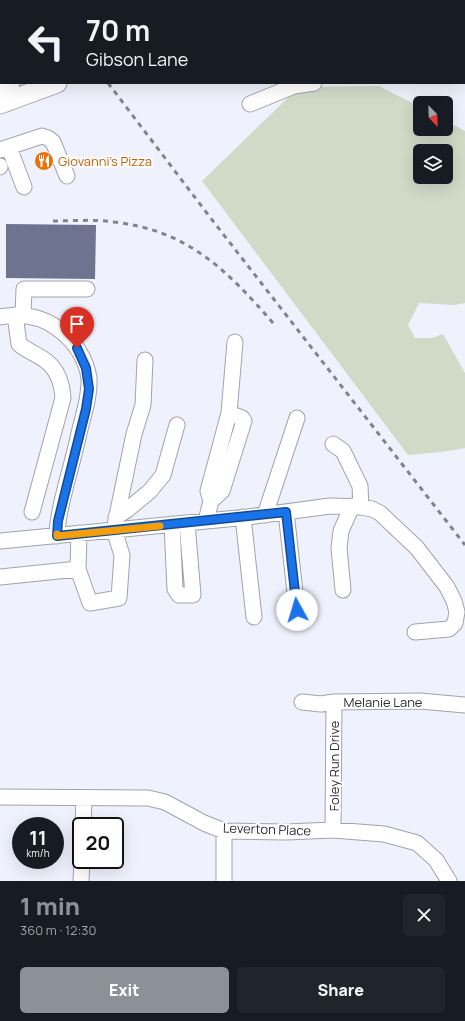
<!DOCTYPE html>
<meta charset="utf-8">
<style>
body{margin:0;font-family:Manrope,sans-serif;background:#20242c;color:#f1f3f6;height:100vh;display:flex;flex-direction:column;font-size:15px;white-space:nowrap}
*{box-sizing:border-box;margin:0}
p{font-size:13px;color:#9ea1a6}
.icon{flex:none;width:22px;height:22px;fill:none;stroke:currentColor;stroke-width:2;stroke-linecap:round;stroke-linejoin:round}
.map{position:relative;height:881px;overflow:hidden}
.drawer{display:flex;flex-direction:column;background:#171b24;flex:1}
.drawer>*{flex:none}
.hud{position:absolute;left:0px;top:0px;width:465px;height:84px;box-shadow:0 4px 16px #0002;background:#171b24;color:#f1f3f6;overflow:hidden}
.needle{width:26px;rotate:157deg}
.buttons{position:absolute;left:413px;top:96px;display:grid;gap:8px}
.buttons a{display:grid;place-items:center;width:40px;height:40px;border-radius:6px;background:#171b24;box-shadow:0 4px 16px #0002;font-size:20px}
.speed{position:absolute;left:12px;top:817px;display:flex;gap:8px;font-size:20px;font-weight:700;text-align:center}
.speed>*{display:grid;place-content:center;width:52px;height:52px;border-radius:50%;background:#171b24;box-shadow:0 4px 16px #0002;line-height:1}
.speed small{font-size:10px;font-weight:400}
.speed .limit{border:2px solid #111;border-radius:6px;background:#fff;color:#111}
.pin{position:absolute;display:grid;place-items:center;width:34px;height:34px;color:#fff;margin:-41px -17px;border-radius:50% 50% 50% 0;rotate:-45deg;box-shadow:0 0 4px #0007}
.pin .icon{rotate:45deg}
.me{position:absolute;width:44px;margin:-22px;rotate:354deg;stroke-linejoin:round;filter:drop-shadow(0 0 3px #0008)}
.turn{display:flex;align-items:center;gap:14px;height:84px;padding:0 20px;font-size:18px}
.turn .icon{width:52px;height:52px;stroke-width:2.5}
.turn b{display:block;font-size:28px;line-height:34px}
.round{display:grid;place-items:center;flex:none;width:42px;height:42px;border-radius:6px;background:#20242c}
.head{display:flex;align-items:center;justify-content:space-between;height:68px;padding:0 20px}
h1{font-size:24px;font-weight:800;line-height:30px;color:#8c9099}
.button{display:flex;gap:8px;margin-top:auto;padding:8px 20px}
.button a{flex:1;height:46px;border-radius:6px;background:#8c9099;color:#fff;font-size:16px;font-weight:800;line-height:46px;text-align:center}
.button a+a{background:#20242c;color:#f1f3f6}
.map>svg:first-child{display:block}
</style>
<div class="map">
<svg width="465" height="881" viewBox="0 0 465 881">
<rect width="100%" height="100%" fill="#eff1fc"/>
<path fill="#d0dac7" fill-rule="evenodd" d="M379,86L420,107V129H446V121L465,131V303L454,305L419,303L408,325L415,338H432L443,334L465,373V448L441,452L408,455L202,181L299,87ZM420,151H446V177H420Z"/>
<path fill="#6e738f" d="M6,224L96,225L95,279L6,278Z"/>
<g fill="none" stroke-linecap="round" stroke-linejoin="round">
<defs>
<path id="minor" d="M96,0L98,1
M153,1L156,0
M464,59H465
M250,104L294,86L314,83
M9,147L24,187
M0,150L42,136L48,138L53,142L67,176
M0,166V167
M15,315L19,344C27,351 37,354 46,361C58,370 62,384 63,398L32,512
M23,315L24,289H87
M0,317C21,313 40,316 57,328C74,340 86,358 89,378C90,396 84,413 80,429C76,448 71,466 66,485C62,502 57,518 57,536
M229,413L235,342
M333,444L343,451L360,486L361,507L372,509L380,513L417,548L447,587L454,601L457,612L455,623L449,629L415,632
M286,512L297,610
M265,515L297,418
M116,517L127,510L150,491L163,475L177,425
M243,517L254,617
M206,521L211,501L208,491L229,413L242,418L244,421L222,491L211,501
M172,524L175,589L179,595H193L187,523
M0,541L248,517L330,506L361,507
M78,569L90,603L119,598L122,555L114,530L134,434L143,405L145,360
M0,577L78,569L79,533
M343,590L339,548L341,531L352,506
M302,702L321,704L334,702L420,701L465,705
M0,797L148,798L165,802L204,823L224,831L286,832L333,830L384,834L417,843L436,860L449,881
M83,826L84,798
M333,830L334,702
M81,881L82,860
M224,881V831"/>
<path id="major" d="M464,9H465
M464,28H465
M0,86L10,83
M0,104L57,83"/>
</defs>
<use href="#minor" stroke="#a1a3ad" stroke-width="17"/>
<use href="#major" stroke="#a1a3ad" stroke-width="21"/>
<use href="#minor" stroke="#fff" stroke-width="15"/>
<use href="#major" stroke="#fff" stroke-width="19"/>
<path stroke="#82848b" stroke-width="3" stroke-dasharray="5 5" stroke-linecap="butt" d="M41,0L42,1
M108,83L206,212L465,545
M53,221C73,221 94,219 114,222C187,230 227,270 273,323"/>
</g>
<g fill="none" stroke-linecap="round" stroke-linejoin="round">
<defs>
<path id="route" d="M77,348L86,368L89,389L86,409L58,521L57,536L286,512L297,610"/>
</defs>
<use href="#route" stroke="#114b97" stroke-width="10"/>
<use href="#route" stroke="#1a73e8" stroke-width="7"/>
<path stroke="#f59e0b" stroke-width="7" d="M57,534V536L160,526"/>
</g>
<defs>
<symbol id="restaurant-disc" viewBox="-11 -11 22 22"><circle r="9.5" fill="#e8710a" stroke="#fff"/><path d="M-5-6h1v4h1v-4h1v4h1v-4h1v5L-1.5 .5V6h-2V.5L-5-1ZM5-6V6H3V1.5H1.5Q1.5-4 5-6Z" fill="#fff"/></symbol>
</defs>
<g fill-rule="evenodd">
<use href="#restaurant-disc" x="33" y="150" width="22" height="22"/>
</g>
<g text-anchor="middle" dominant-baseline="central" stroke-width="4" stroke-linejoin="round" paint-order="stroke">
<g font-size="13" fill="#c56008" stroke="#fff" text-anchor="start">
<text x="58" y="161">Giovanni's Pizza</text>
</g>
<g font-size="13" fill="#2e2f33" stroke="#fff">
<text x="383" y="702">Melanie Lane</text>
<text transform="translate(334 766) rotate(-90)">Foley Run Drive</text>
<text transform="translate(267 829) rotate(2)">Leverton Place</text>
</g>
</g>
</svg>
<div class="buttons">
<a><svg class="needle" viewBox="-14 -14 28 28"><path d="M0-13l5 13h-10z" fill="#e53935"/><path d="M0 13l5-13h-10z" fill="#9ea1a6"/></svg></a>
<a><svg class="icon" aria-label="layers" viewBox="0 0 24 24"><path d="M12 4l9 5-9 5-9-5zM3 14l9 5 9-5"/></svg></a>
</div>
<div class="speed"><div>11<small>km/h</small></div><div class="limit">20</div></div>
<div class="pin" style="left:77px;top:348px;background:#d93025"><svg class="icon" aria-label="arrive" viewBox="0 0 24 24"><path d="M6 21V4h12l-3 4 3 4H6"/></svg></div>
<svg class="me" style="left:297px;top:610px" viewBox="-20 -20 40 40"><circle r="19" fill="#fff"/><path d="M0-13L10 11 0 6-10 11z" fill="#1a73e8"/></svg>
<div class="hud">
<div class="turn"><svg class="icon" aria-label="left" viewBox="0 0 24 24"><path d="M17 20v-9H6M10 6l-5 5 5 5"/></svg><div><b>70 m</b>Gibson Lane</div></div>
</div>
</div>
<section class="drawer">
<div class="head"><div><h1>1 min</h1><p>360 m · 12:30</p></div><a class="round"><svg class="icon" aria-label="close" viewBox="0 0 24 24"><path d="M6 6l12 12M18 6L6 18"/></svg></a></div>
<div class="button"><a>Exit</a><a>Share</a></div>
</section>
